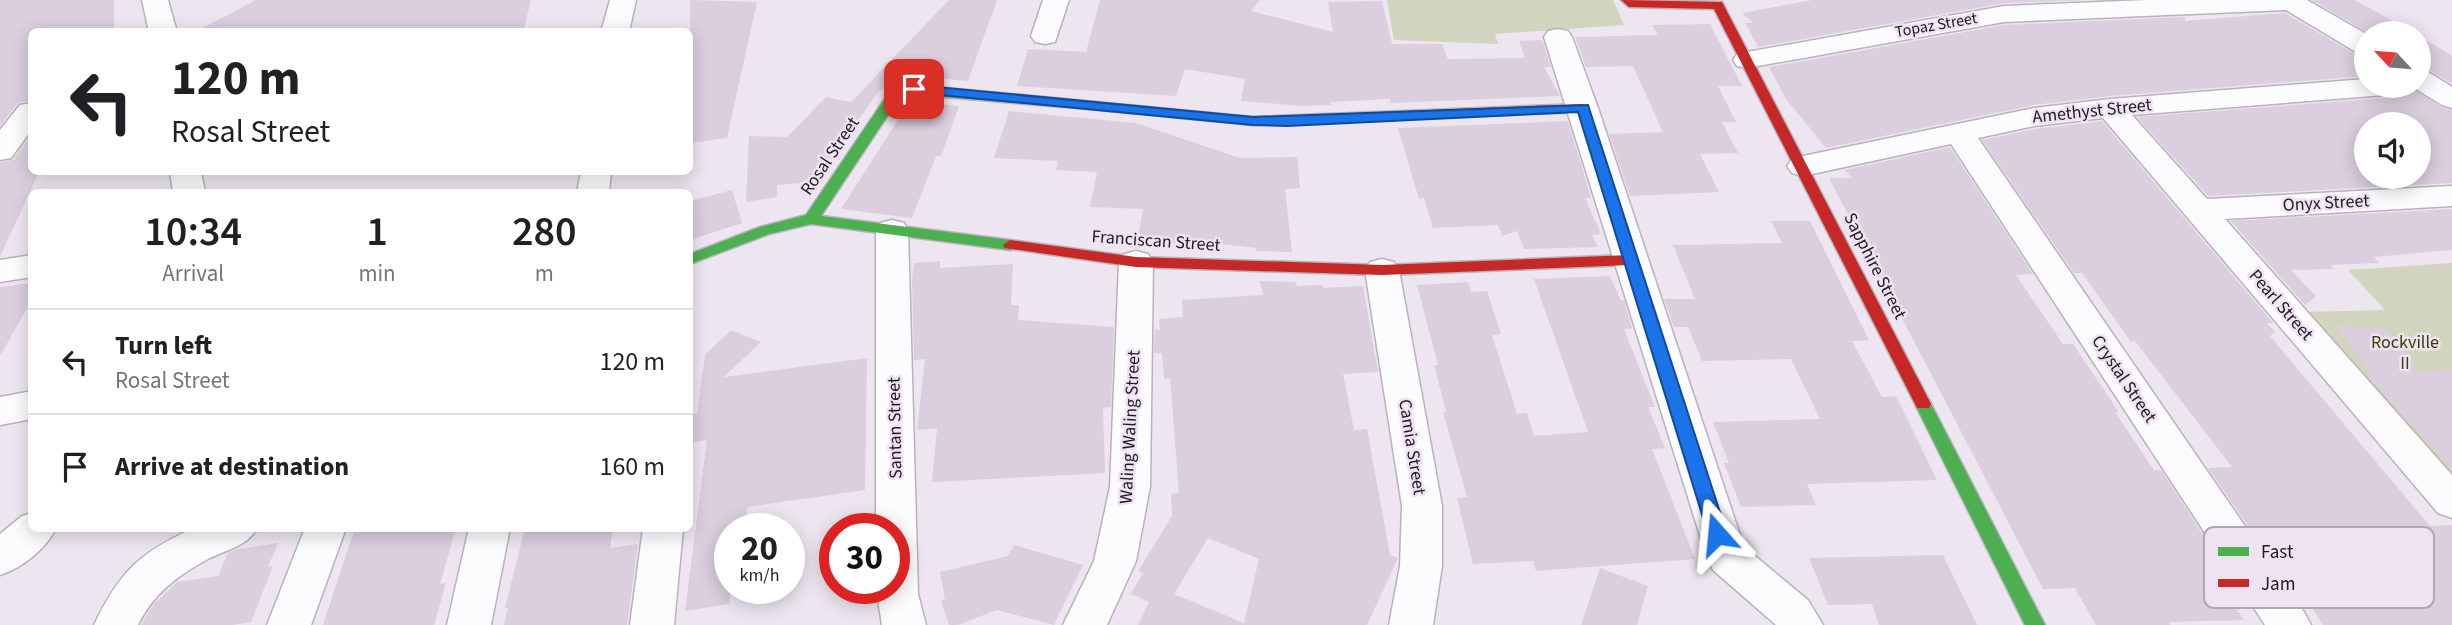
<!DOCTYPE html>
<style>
body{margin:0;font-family:"Source Sans 3",sans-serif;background:#f6f6f6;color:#202124;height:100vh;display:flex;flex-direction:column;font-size:26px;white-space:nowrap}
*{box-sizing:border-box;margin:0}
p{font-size:23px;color:#757577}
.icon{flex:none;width:38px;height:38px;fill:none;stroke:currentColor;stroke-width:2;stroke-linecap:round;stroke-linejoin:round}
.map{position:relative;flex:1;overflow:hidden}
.drawer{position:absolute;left:28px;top:189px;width:665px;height:343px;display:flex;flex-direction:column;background:#fff;border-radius:10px;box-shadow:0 4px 18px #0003}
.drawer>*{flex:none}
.hud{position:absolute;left:28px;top:28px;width:665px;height:147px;border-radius:10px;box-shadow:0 4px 18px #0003;background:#fff;color:#202124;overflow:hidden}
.needle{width:46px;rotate:296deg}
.buttons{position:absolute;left:2354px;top:21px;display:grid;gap:14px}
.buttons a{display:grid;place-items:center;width:77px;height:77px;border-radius:50%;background:#fff;box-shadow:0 4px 18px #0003;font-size:35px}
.speed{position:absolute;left:714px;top:513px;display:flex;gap:14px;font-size:35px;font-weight:700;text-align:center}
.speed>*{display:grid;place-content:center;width:91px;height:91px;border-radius:50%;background:#fff;box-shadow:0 4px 18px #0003;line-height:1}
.speed small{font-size:18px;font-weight:400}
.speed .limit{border:10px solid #d22;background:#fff;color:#111}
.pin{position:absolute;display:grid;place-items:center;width:60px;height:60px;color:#fff;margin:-30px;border-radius:14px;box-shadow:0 4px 10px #0006}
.me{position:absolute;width:77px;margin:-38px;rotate:342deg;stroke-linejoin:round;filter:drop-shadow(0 0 5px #0008)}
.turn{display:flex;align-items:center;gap:24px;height:147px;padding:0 28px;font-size:32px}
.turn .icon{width:91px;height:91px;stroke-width:2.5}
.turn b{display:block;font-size:49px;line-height:60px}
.eta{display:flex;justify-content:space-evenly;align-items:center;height:119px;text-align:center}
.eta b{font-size:42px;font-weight:600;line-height:49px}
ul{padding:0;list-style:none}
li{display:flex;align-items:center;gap:21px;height:105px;padding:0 28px;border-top:2px solid #e0e0e0}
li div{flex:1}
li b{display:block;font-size:26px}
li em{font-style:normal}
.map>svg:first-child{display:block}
</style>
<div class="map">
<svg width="2452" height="625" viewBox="0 0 2452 625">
<rect width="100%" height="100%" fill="#ede6f0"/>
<path fill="#d2d5bd" d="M1387,0H1613L1624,25L1495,34L1498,44L1394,40Z
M2452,263V477L2305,312L2385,310L2348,270Z"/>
<path fill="#dbcedf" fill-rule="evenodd" d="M0,0H114V32H32V100L18,103L0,126Z
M256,0H531L523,32H195Z
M690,0L757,2L727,138L690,143Z
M949,0H997L968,81L914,76L892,82L878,92L815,182L777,185V197L746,202L749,136L787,137L826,97L851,102Z
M1100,0H1260L1251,11L1333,32L1328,2L1382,1L1392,44H1442L1448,59L1525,58L1519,41L1542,40L1551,67H1544L1560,96L1391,103L1390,99L1330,102L1331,105L1303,106L1241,101L1245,79L1185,69L1176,96L1017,86L1028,49L1086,52Z
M1812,0H2084L2004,3L1758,47L1745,23H1753L1742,13Z
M2312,0H2355L2414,33H2368Z
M2285,13L2355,54L2366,56V76L2110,96L2034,105L1826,148L1786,99L1769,67L2004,25L2185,17V21Z
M1710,24L1742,86H1718L1736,122H1722L1738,153L1700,154L1719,192L1630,196L1609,134L1663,132L1633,66L1586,67L1575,37L1658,35L1652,25Z
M2418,35L2452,56V84L2429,70L2418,67Z
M2402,86H2409L2441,107L2452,110V183L2208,196L2137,117L2385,98L2396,95ZM2366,124H2418V177H2366Z
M915,102L959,106L941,156H936L912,218L841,209L905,109Z
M1009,111L1136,123L1240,158L1297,157L1300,188L1285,189L1292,252L1256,251V248L1187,240V244L1137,242L1143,209L1090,207L1097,172L1056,170L1058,161L994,158Z
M1568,121L1591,198H1585L1601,234L1592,235L1598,247L1524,249L1517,231L1502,236L1498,225L1433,228L1424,198L1419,199L1398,128Z
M2102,121L2273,323H2267L2275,332L2270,336L2430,526L2452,525V625H2323L2303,593H2299L2284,571H2279L2208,468L2232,467L2135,341L2131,342L2082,273H2074L1982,140L2034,129Z
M32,134V172H39L0,257V162L13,160Z
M1950,147L2033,274L2016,275L2063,344H2073L2119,412H2115L2154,470H2161L2228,573H2212L2244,620L2169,622L2171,625H2096L2075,588L2043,589L1829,178H1852L1845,170Z
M732,190L742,223L690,240V201Z
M2452,209V250L2374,257L2379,263L2330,265L2334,269L2291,270L2316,296L2305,305L2231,221Z
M1771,221H1810L1869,340L1852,341L1882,397L1896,396L1937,480L1807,484L1816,505L1741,507L1724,463H1729L1713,422L1820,419L1791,359L1702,361L1688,327H1674L1664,299H1695L1673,245L1782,243Z
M940,261V268L1013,264L1011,305H1019L1018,320L1114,327L1111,407L1103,408L1105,473L932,482L937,428L917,430L925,359L914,360L912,281L914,263Z
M1610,276L1621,301L1624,300L1632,328L1624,329L1655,407H1648L1665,448L1652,449L1695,559L1536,571L1533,561L1473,564L1457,498L1467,497L1443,412L1446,411L1434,365H1438L1417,285L1468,282L1471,292L1487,291L1501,334L1492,335L1517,414L1527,413L1534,436L1588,432L1534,279Z
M1260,281L1296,282L1297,286L1322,285L1323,288L1363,286L1378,372L1343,374L1354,430L1367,429L1390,555L1398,558L1367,625H1138L1149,602L1131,594L1143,573L1138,571L1172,516L1171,494L1179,493L1170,378L1164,379L1162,353H1154L1155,329L1160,330L1159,319L1183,317L1182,300L1263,295ZM1208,538L1259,559L1244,623L1174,594Z
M32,283V299L0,356V287Z
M2336,326L2387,329L2420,372L2452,370V469L2366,374L2371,373Z
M731,330L761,342L724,377L867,358L865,490L747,507L745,528H730V604L685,611L707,440L690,443V415L697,414L705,355Z
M355,528H456L440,584L446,583L434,625H323Z
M525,528H613L610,548L638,544L627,625H504L508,607L505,608Z
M278,543L268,567L273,566L251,622L233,625H141L153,605L177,582L218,576L228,553L238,549Z
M1014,545L1083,565L1054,625L997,610L958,625H949L941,601L945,599L940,572L1008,556Z
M1943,555L1977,625H1879L1872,604L1828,605L1809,558Z
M1600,568L1648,586L1637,625H1581Z"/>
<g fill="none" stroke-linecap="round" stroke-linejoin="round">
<defs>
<path id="street" d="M142,0H168L177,32H149Z
M610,0H636L629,32H601Z
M1043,0H1069L1055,42L1045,44L1035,42L1031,36Z
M2147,0H2307L2366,34V54L2356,52L2286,10L2004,22L1747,68L1737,66L1733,60L1737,54L1747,52L2004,6Z
M1558,29L1568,31L1572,37L1598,108L1744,547L1808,600L1823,625H1776L1713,570L1707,558L1544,37L1548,31Z
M2418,70L2428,72L2452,87V108L2442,105L2411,86H2418Z
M2366,79V86H2399L2395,92L2385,95L2132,115L2207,199L2452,186V206L2225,219L2452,475V518L2438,513L2103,118L2034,126L1978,138L2304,612L2311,625H2265L1951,144L1803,176L1792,173L1787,166L1792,159L1803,156L2034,108L2110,99Z
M32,103V129L11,158L0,160V130L20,105Z
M170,172H201L205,192H173Z
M581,172H611L609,192H577Z
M892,220L904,223L908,231L918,594L926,625H882L876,588H894V528H876V231L880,223Z
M1136,251L1148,254L1153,262L1150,487L1136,561L1107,625H1063L1094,561L1110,487L1119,262L1124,254Z
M32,255V277L0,282V260Z
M1382,259L1394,262L1399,270L1442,506V566L1433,625H1389L1400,566L1402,506L1365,270L1370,262Z
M32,391V419L0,425V397Z
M32,513V528H56C46,549 22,568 0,575V534L22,516Z
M194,528H257C248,546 226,550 208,559C178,575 153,594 138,625H94C120,571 139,553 194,528Z
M305,528H346L311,625H267Z
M469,528H510L491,625H447Z
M643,528H683L674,625H630Z"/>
<path id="fast" d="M914,85L1064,99L1071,103L1064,107L908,94L896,103L821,216L1010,240L1017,245L1015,248L1010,250L811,224L769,234L690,264V254L760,227L806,215L886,97L899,88Z
M1923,398L1929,400L1931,404L2045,625H2025L1915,404L1917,400Z"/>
<path id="jam" d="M1621,0L1722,2L1931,404L1929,408H1917L1915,404L1714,9L1629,7Z
M1064,99L1253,117L1583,104L1590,108L1583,112L1253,125L1059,106L1057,103Z
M1010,240L1136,257L1382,265L1630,255L1638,260L1630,265L1382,275L1136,267L1005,248L1003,245Z"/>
</defs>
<use href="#street" stroke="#b8b3ba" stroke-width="3"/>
<use href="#fast" stroke="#b8b3ba" stroke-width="3"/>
<use href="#jam" stroke="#b8b3ba" stroke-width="3"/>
<use href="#street" fill="#fcfbfd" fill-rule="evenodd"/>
<use href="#fast" fill="#4caf50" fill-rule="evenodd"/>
<use href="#jam" fill="#c62828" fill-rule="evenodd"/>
</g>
<path fill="#1a73e8" stroke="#114b97" stroke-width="2" d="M914,85L1253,117L1588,105L1727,534L1724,539L1717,541L1711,539L1708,534L1578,112L1287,126L1253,125L909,92L907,89Z"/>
<g text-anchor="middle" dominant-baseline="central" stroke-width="5" stroke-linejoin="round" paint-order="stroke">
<g font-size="16" fill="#201b21" stroke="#efe3f3">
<text transform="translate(1936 25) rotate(-10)">Topaz Street</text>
</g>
<g font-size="18" fill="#201b21" stroke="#efe3f3">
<text transform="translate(2092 111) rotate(-6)">Amethyst Street</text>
<text transform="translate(830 156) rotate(-56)">Rosal Street</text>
<text transform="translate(2326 203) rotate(-3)">Onyx Street</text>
<text transform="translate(1156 241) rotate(4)">Franciscan Street</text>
<text transform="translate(1875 266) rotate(63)">Sapphire Street</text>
<text transform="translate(2281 305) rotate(49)">Pearl Street</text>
<text transform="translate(2124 379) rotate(56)">Crystal Street</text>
<text transform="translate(1130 427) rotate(-87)">Waling Waling Street</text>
<text transform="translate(895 428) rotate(-91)">Santan Street</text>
<text transform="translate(1412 447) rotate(81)">Camia Street</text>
</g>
<g font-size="18" fill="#373f02" stroke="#efe3f3">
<text x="2405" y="342">Rockville<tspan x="2405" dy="21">II</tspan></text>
</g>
</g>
<rect x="2204" y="527" width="230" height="81" rx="10" fill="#efe3f3" stroke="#b1a7b4" stroke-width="2"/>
<rect x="2218" y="547" width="31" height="9" fill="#4caf50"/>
<rect x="2218" y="579" width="31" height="8" fill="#c62828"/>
<g font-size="19" fill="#201b21">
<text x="2261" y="558">Fast</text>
<text x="2261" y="590">Jam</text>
</g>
</svg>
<div class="buttons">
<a><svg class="needle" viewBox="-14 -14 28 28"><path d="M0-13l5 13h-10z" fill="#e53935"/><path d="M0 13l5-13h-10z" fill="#757577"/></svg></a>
<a><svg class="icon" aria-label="sound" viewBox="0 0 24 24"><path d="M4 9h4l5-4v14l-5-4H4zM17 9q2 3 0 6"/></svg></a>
</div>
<div class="speed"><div>20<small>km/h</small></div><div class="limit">30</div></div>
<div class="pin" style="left:914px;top:89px;background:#d93025"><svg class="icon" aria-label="arrive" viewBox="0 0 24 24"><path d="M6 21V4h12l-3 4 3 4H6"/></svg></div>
<svg class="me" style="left:1717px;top:534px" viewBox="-20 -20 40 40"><path d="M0-17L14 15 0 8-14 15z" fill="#1a73e8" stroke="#fff" stroke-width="4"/></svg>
<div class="hud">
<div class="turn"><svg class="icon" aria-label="left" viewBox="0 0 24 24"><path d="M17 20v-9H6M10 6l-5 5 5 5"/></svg><div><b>120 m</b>Rosal Street</div></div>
</div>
<section class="drawer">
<div class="eta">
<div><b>10:34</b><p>Arrival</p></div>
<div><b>1</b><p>min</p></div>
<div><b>280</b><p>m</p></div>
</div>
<ul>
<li><svg class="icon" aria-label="left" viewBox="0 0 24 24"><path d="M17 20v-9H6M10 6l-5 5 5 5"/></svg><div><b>Turn left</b><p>Rosal Street</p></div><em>120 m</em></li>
<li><svg class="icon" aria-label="arrive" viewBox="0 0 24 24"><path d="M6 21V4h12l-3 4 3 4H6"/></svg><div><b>Arrive at destination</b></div><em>160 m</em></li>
</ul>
</section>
</div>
